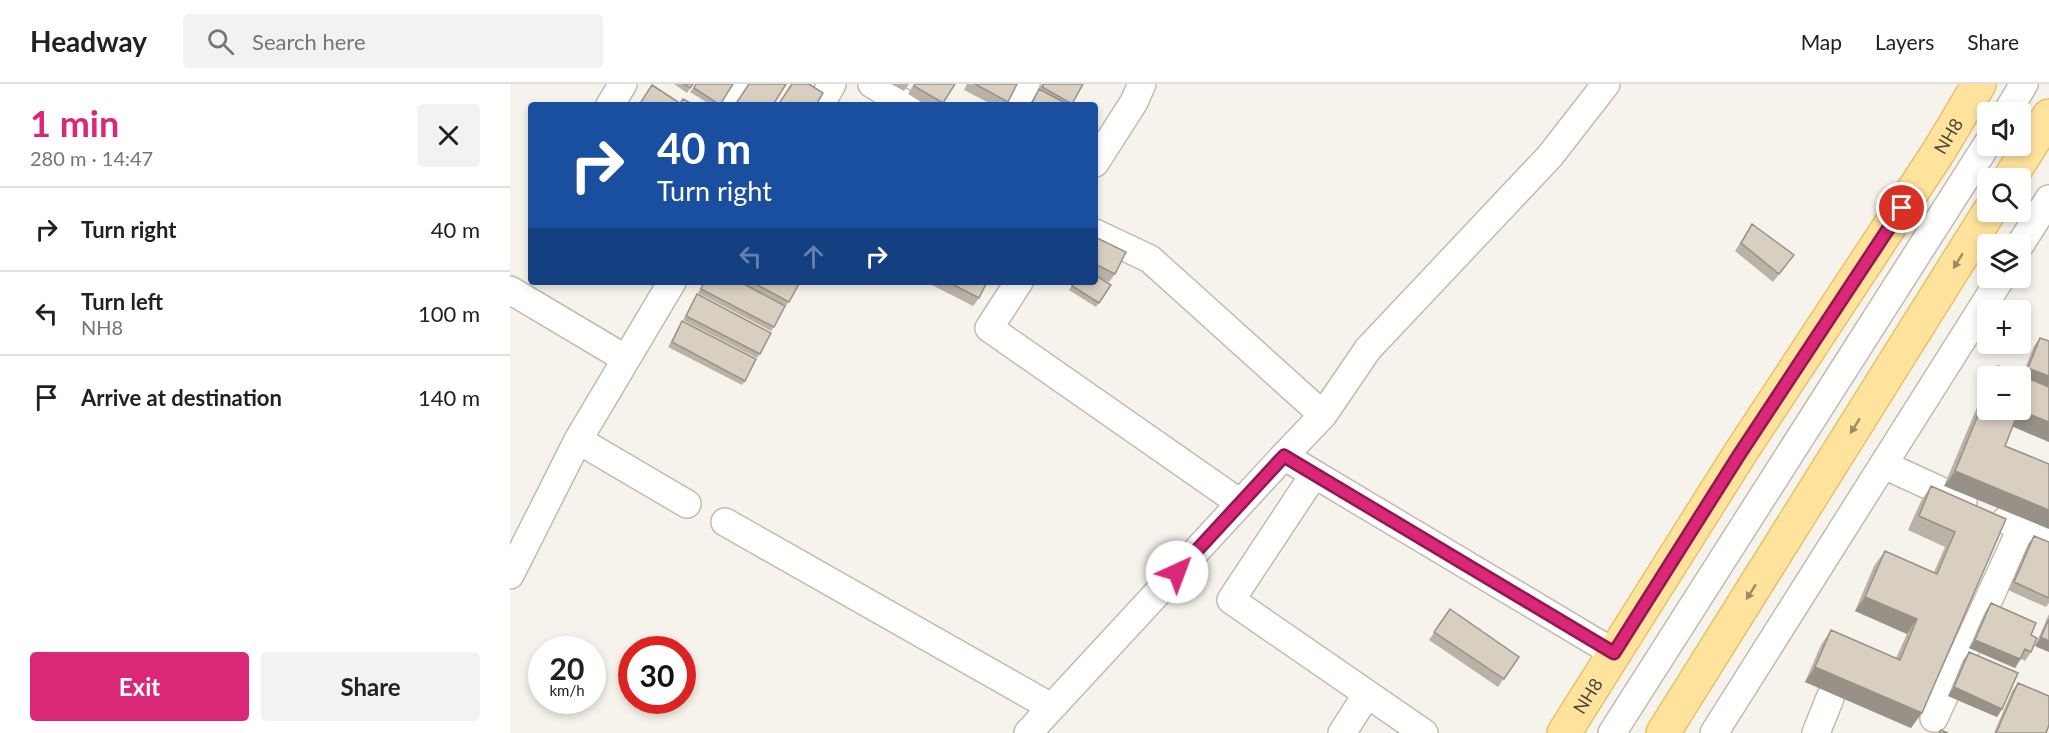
<!DOCTYPE html>
<meta charset="utf-8">
<style>
body{margin:0;font-family:Lato,sans-serif;background:#f2f2f2;color:#202124;height:100vh;display:flex;flex-direction:column;font-size:22px;white-space:nowrap}
*{box-sizing:border-box;margin:0}
p{font-size:20px;color:#757577}
.icon{flex:none;width:33px;height:33px;fill:none;stroke:currentColor;stroke-width:2;stroke-linecap:round;stroke-linejoin:round}
.map{position:relative;flex:1;overflow:hidden}
.drawer{display:flex;flex-direction:column;background:#fff;width:510px}
.drawer>*{flex:none}
.hud{position:absolute;left:18px;top:18px;width:570px;height:183px;border-radius:6px;box-shadow:0 3px 9px #0003;background:#1a4fa0;color:#fff;overflow:hidden}
.controls{position:absolute;left:1467px;top:18px;display:grid;gap:12px}
.controls a{display:grid;place-items:center;width:54px;height:54px;border-radius:6px;background:#fff;box-shadow:0 3px 9px #0003;font-size:30px}
.speed{position:absolute;left:18px;top:552px;display:flex;gap:12px;font-size:30px;font-weight:700;text-align:center}
.speed>*{display:grid;place-content:center;width:78px;height:78px;border-radius:50%;background:#fff;box-shadow:0 3px 9px #0003;line-height:1}
.speed small{font-size:15px;font-weight:400}
.speed .limit{border:9px solid #d22;background:#fff;color:#111}
.pin{position:absolute;display:grid;place-items:center;width:51px;height:51px;color:#fff;margin:-26px;border:3px solid #fff;border-radius:50%;box-shadow:0 2px 6px #0007}
.me{position:absolute;width:66px;margin:-33px;rotate:43deg;stroke-linejoin:round;filter:drop-shadow(0 0 4px #0008)}
.turn{display:flex;align-items:center;gap:21px;height:126px;padding:0 30px;font-size:27px}
.turn .icon{width:78px;height:78px;stroke-width:2.5}
.turn b{display:block;font-size:42px;line-height:51px}
.lanes{display:flex;align-items:center;height:57px;padding:0 30px;background:#0003;justify-content:center;gap:30px;direction:ltr}
.lanes .off{opacity:.35}
.round{display:grid;place-items:center;flex:none;width:63px;height:63px;border-radius:6px;background:#f2f2f2}
.overview{display:flex;align-items:center;justify-content:space-between;height:102px;padding:0 30px}
h1{font-size:36px;font-weight:700;line-height:45px;color:#db2777}
.cta{display:flex;gap:12px;margin-top:auto;padding:12px 30px}
.cta a{flex:1;height:69px;border-radius:6px;background:#db2777;color:#fff;font-size:24px;font-weight:700;line-height:69px;text-align:center}
.cta a+a{background:#f2f2f2;color:#202124}
ul{padding:0;list-style:none}
li{display:flex;align-items:center;gap:18px;height:84px;padding:0 30px;border-top:2px solid #e0e0e0}
li div{flex:1}
li b{display:block;font-size:22px}
li em{font-style:normal}
header{display:flex;align-items:center;gap:36px;box-sizing:border-box;height:84px;padding:0 30px;background:#fff;border-bottom:2px solid #e0e0e0}
header strong{font-size:28px}
nav{display:flex;gap:33px;margin-inline-start:auto;font-size:21px}
.search{width:420px;height:54px;background:#f2f2f2;display:flex;align-items:center;gap:15px;box-sizing:border-box;padding:0 21px;border-radius:6px;color:#757577;font-size:22px}
main{display:flex;flex:1;min-height:0}
.map>svg:first-child{display:block}
</style>
<header>
<strong>Headway</strong>
<div class="search"><svg class="icon" aria-label="search" viewBox="0 0 24 24"><circle cx="10" cy="10" r="6"/><path d="M15 15l6 6"/></svg>Search here</div>
<nav><a>Map</a><a>Layers</a><a>Share</a></nav>
</header>
<main>
<section class="drawer">
<div class="overview"><div><h1>1 min</h1><p>280 m · 14:47</p></div><a class="round"><svg class="icon" aria-label="close" viewBox="0 0 24 24"><path d="M6 6l12 12M18 6L6 18"/></svg></a></div>
<ul>
<li><svg class="icon" aria-label="right" viewBox="0 0 24 24"><path d="M7 20v-9h11M14 6l5 5-5 5"/></svg><div><b>Turn right</b></div><em>40 m</em></li>
<li><svg class="icon" aria-label="left" viewBox="0 0 24 24"><path d="M17 20v-9H6M10 6l-5 5 5 5"/></svg><div><b>Turn left</b><p>NH8</p></div><em>100 m</em></li>
<li><svg class="icon" aria-label="arrive" viewBox="0 0 24 24"><path d="M6 21V4h12l-3 4 3 4H6"/></svg><div><b>Arrive at destination</b></div><em>140 m</em></li>
</ul>
<div class="cta"><a>Exit</a><a>Share</a></div>
</section>
<div class="map">
<svg width="1539" height="649" viewBox="0 0 1539 649">
<rect width="100%" height="100%" fill="#f6f3ec"/>
<g fill="none" stroke-linecap="round" stroke-linejoin="round">
<defs>
<path id="minor" d="M362,0L397,21
M100,21L113,0
M212,21L225,0
M310,21L322,0
M504,21L516,0
M1497,28L1514,0
M585,79L624,18L632,0
M585,149L640,175L813,331
M1510,161L1539,115
M509,198L479,244L730,419
M0,206L116,275
M68,356L177,420
M774,372L813,331L858,265L1040,72L1096,0
M1374,381L1453,417
M803,392L721,516L914,649
M1496,436L1539,456
M215,438L541,623
M0,491L68,356L162,198
M1424,634L1512,443
M518,649L774,372L1104,569
M832,649L857,610
M1102,649L1478,59
M1204,649L1491,194
M1306,649L1320,614"/>
<g id="major">
<path d="M1500,94L1539,32"/>
<path id="s1" d="M1054,649L1229,371L1429,67L1469,0"/>
<path d="M1153,649L1479,128"/>
</g>
</defs>
<use href="#minor" stroke="#c2bbae" stroke-width="30"/>
<use href="#major" stroke="#e6c16a" stroke-width="36"/>
<use href="#minor" stroke="#fff" stroke-width="27"/>
<use href="#major" stroke="#ffe39c" stroke-width="33"/>
</g>
<path fill="#bab2a6" d="M164,0H183L177,9Z
M186,0H223L209,21H201L180,8Z
M381,0H399L394,7Z
M404,0H445L432,21H416L398,10Z
M457,0H507L495,21H483L454,6Z
M532,0H573L561,21H519Z
M1242,140L1284,171L1263,198L1225,167Z
M585,153L605,190L599,198L590,194L601,201L586,223L559,206L564,198H585Z
M194,198H230L264,243L261,247L188,209Z
M230,198H290L276,222Z
M416,198H477L469,214L463,222Z
M187,210L250,270L247,274L173,236Z
M172,237L235,297L232,301L158,263Z
M1530,254L1539,257V301L1538,302L1539,303V358L1503,342L1434,402L1478,297V326L1510,292H1481L1488,282L1512,292L1524,262Z
M1421,402L1496,435L1401,644L1295,598L1311,561L1321,546L1386,574L1397,550L1345,527L1364,482L1375,467L1424,488L1435,463L1398,446L1411,417Z
M1524,452L1539,458V519L1536,523L1498,506L1518,460Z
M1481,519L1521,551V568L1515,577L1511,575L1505,584L1459,564L1475,528Z
M940,525L1009,573L988,603L919,556Z
M1539,530V568L1525,562Z
M1459,568L1492,625L1487,633L1438,612L1453,576Z
M1508,599L1536,649H1484L1502,607Z"/>
<path fill="#979187" d="M1518,284L1539,292V301L1538,303L1512,292Z
M1509,326L1539,338V358L1499,341Z
M1445,387L1539,426V445L1434,402Z
M1355,513L1407,535L1397,550L1345,527Z
M1531,553L1539,557V568L1525,562Z
M1465,556L1510,575L1505,584L1459,564Z
M1305,583L1412,629L1401,644L1295,598Z
M1444,603L1492,625L1487,633L1438,612Z"/>
<path fill="#d8cfc1" stroke="#979187" stroke-width="1.5" d="M174,0H183L180,4Z
M186,0H223L210,21L184,4Z
M239,0H276L263,21H225Z
M282,0H299L313,9L306,21H268Z
M405,0H445L433,19L404,2Z
M465,0H507L498,18Z
M534,0H573L562,20L532,3Z
M142,1L168,18L166,21H129Z
M529,5L559,21H521Z
M173,15L184,21H169Z
M1242,140L1284,171L1269,190L1231,159Z
M585,153L616,168L605,190L585,180Z
M585,191L601,201L589,219L562,202L564,198H585Z
M194,198H230L275,222L264,243L191,205Z
M242,198H290L279,218Z
M438,198H477L469,214Z
M187,210L261,249L250,270L176,232Z
M172,237L246,275L235,297L162,258Z
M1530,254L1539,257V292L1518,284Z
M1488,282L1539,303V338L1509,326L1495,362L1539,380V426L1445,387L1478,307V326H1510V292H1484Z
M1421,402L1496,435L1412,629L1305,583L1321,546L1390,576L1407,535L1355,513L1375,467L1427,490L1445,448L1409,432Z
M1524,452L1539,458V514L1504,498Z
M1481,519L1526,539L1521,551L1527,554L1521,568L1515,565L1510,575L1465,556Z
M940,525L1009,573L994,595L924,548Z
M1539,535V557L1531,553Z
M1459,568L1508,589L1492,625L1444,603Z
M1508,599L1539,612V641L1536,649H1486Z
M1431,646L1438,649H1429Z"/>
<defs><path id="oneway-solid" d="M-6-.8H1V-3.2L6.5 0L1 3.2V.8H-6Z" transform="scale(1.5)"/></defs>
<g fill="#9c8c66">
<use href="#oneway-solid" transform="translate(1448 177) rotate(122)"/>
<use href="#oneway-solid" transform="translate(1345 342) rotate(122)"/>
<use href="#oneway-solid" transform="translate(1241 508) rotate(122)"/>
</g>
<g fill="none" stroke-linecap="round" stroke-linejoin="round">
<defs>
<path id="route" d="M667,488L774,372L1104,569L1229,371L1392,124"/>
</defs>
<use href="#route" stroke="#8e194d" stroke-width="15"/>
<use href="#route" stroke="#db2777" stroke-width="10"/>
</g>
<g text-anchor="middle" dominant-baseline="central" stroke-width="5" stroke-linejoin="round" paint-order="stroke">
<g font-size="18" fill="#4b4439" stroke="#fff">
<text stroke="none"><textPath href="#s1" startOffset="710">NH8</textPath></text>
<text stroke="none"><textPath href="#s1" startOffset="44">NH8</textPath></text>
</g>
</g>
</svg>
<div class="controls">
<a><svg class="icon" aria-label="sound" viewBox="0 0 24 24"><path d="M4 9h4l5-4v14l-5-4H4zM17 9q2 3 0 6"/></svg></a>
<a><svg class="icon" aria-label="search" viewBox="0 0 24 24"><circle cx="10" cy="10" r="6"/><path d="M15 15l6 6"/></svg></a>
<a><svg class="icon" aria-label="layers" viewBox="0 0 24 24"><path d="M12 4l9 5-9 5-9-5zM3 14l9 5 9-5"/></svg></a>
<a>+</a>
<a>−</a>
</div>
<div class="speed"><div>20<small>km/h</small></div><div class="limit">30</div></div>
<div class="pin" style="left:1392px;top:124px;background:#d93025"><svg class="icon" aria-label="arrive" viewBox="0 0 24 24"><path d="M6 21V4h12l-3 4 3 4H6"/></svg></div>
<svg class="me" style="left:667px;top:488px" viewBox="-20 -20 40 40"><circle r="19" fill="#fff"/><path d="M0-13L10 11 0 6-10 11z" fill="#db2777"/></svg>
<div class="hud">
<div class="turn"><svg class="icon" aria-label="right" viewBox="0 0 24 24"><path d="M7 20v-9h11M14 6l5 5-5 5"/></svg><div><b>40 m</b>Turn right</div></div>
<div class="lanes"><svg class="icon off" aria-label="left" viewBox="0 0 24 24"><path d="M17 20v-9H6M10 6l-5 5 5 5"/></svg><svg class="icon off" aria-label="ahead" viewBox="0 0 24 24"><path d="M12 20V5M6 11l6-6 6 6"/></svg><svg class="icon" aria-label="right" viewBox="0 0 24 24"><path d="M7 20v-9h11M14 6l5 5-5 5"/></svg></div>
</div>
</div>
</main>
